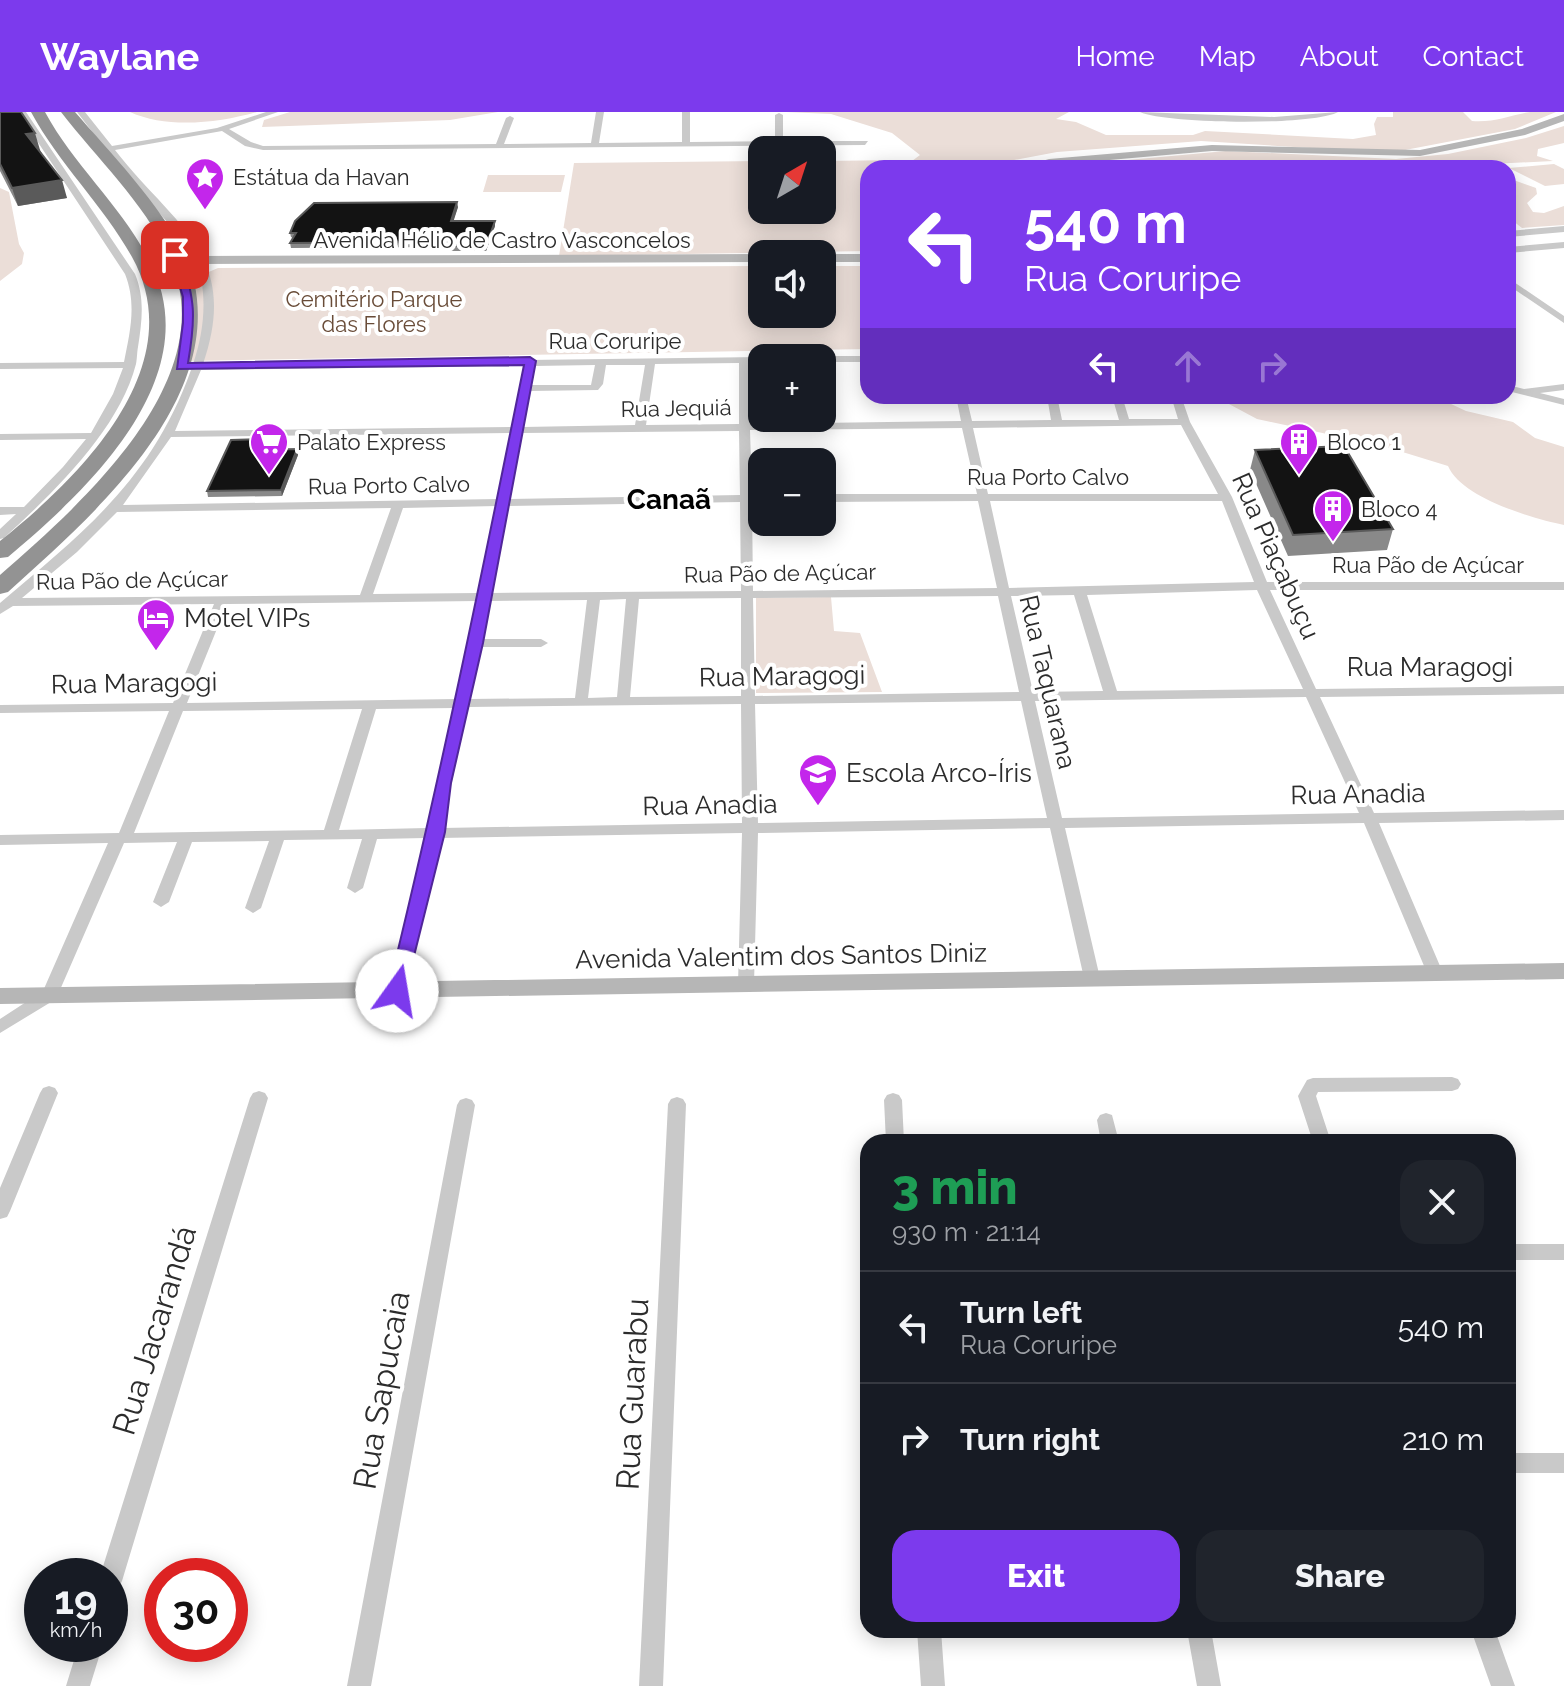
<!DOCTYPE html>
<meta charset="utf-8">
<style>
body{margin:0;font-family:Raleway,sans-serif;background:#20242c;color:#f1f3f6;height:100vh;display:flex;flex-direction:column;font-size:30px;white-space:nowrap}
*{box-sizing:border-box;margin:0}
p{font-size:26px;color:#9ea1a6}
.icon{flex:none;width:44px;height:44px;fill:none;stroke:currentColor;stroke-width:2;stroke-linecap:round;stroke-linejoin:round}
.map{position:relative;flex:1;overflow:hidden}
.sheet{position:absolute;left:860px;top:1022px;width:656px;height:504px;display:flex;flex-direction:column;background:#171b24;border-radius:24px;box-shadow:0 4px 20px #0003}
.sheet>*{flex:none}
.guide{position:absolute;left:860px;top:48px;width:656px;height:244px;border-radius:24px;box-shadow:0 4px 20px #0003;background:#7c3aed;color:#fff;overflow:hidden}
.needle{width:52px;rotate:39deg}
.controls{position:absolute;left:748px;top:24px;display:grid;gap:16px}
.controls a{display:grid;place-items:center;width:88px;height:88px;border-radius:16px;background:#171b24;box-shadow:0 4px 20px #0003;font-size:40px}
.speed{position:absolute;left:24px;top:1446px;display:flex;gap:16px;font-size:40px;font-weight:700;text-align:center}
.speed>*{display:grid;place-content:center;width:104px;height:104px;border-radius:50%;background:#171b24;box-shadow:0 4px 20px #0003;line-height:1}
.speed small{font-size:20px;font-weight:400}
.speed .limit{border:12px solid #d22;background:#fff;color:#111}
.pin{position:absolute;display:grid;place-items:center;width:68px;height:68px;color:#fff;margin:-34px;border-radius:16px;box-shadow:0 4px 12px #0006}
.me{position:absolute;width:88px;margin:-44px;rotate:13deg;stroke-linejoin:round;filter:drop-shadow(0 0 6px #0008)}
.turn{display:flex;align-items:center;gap:28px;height:168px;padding:0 32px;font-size:36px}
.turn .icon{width:104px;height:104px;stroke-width:2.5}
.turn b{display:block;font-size:56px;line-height:68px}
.lanes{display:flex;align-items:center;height:76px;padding:0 32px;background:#0003;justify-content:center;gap:40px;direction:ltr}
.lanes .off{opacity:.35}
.round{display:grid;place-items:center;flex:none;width:84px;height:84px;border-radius:24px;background:#20242c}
.headline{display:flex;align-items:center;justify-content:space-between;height:136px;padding:0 32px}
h1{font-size:48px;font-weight:800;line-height:60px;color:#1e9e55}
.cta{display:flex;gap:16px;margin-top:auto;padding:16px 32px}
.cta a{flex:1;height:92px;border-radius:24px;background:#7c3aed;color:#fff;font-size:32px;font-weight:800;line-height:92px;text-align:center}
.cta a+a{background:#20242c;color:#f1f3f6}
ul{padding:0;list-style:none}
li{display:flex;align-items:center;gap:24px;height:112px;padding:0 32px;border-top:2px solid #363941}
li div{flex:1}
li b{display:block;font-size:30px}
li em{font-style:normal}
header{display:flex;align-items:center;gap:48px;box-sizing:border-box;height:112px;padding:0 40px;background:#7c3aed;color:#fff}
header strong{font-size:38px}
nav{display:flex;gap:44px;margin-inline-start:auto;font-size:28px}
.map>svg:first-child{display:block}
</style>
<header>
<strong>Waylane</strong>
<nav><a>Home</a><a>Map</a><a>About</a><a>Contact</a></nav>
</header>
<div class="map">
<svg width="1564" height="1574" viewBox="0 0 1564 1574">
<rect width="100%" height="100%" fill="#fff"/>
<path fill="#ebded8" d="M130,0H257C218,11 167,17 130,0Z
M290,0H498L450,8L262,15L264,8Z
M786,0H1069L1056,7L1076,10L1106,23H1193L1205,19L1353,27L1376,23L1374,12L1377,5H1393V0H1463L1472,9C1493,11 1511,3 1530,0C1538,0 1548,0 1556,0L1515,17L1405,38H1342L1201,29L1057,40L1014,48L993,56H920L912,49L920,43L892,21L831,2Z
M1564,14V31L1538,37L1537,44L1553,49L1490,52L1482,56H1040L1226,39L1396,47L1448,42L1526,26Z
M906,48L912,56H868V139L559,144L574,51L762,49V98H822V49Z
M1554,52L1564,57V72L1545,74L1509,56Z
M488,63H565L561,80H483Z
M1508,66L1536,76L1537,82L1527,91L1533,100L1544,101L1564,94V113L1522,116L1508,105Z
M0,76L9,80L19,132L24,141L22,152L0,169Z
M762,154V202H822V154H868V237L186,249L197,165L218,156Z
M1214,284H1434L1466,299L1513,310L1535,326L1564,335V413C1531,406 1462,386 1448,354L1383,334L1257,307Z
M831,485L834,519L860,521L882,580L756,581V486Z"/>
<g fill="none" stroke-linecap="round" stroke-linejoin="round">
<path fill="#c9c9c9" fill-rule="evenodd" d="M18,0H26L135,162C145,186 142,209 138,235C137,240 137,248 136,252C119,318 54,380 4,426L0,427V417L16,402L0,403V395H24L63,355L86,327L0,328V322L91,321L113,282L123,256L0,257V251L124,250C130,220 137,192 125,162Z
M77,0H85L112,34L217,16L266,0H278L229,17L251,30L263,34L496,32L506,6L510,4L514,6L504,32L591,31L596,0H604L599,31L682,30V0H690V30L775,29V3L779,1L783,3V29H868L865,33L263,38L245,34L222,19L115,38C173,113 241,142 203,252L762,245L766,246H762V251H749L750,312L961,309L956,284H966L972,309L1051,308L1047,284H1057L1062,308H1119L1112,284H1122L1129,307H1178L1171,284H1181L1190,310L1232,385L1267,470H1564V478H1270L1316,577L1564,574V582L1320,585L1374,701L1564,698V708L1379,711L1443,861L1435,867L1427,861L1364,711L1065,716L1100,866L1098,870H1086L1084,866L1050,716L758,721L754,872L752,876H740L738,872L742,721L440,726L405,879L403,883H391L389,879L425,726L377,727L363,776L355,781L347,776L362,727L284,728L261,796L253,801L245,796L269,729L192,730L169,790L161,795L153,790L177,730L124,731L56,887L0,921V907L43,879L108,731L0,733V723L119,721L169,599L0,601V593L173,591L214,492L13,494L0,502V491C84,420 152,367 191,258L186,255L193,252C206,215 209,170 190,135L130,69ZM739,251V312L646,313L655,252ZM595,253L591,273H531L534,254ZM606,253H645L635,313L523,315L530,279L598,278L603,272ZM524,254L512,315L175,319L201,258ZM1181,313L1218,382H988L973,316ZM962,316L977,382H822V390L978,389L997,476L753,479L752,390H762V382L752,383L750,318ZM739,319L740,383L510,387L522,321ZM511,321L498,387L123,393L171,325ZM990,389H1222L1254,470L1009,476ZM740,390L741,479L492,481L509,394ZM497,394L479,481L373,482L403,396ZM391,396L360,483L22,486L77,440L117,400ZM1257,478L1303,577L1117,579L1087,483ZM1074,483L1103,579L1033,580L1011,484ZM998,484L1019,580L755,584L753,486ZM741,486V584L630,585L639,487ZM626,487L617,585L588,586L600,488ZM587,488L575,586L470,587L481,535H541L548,531L541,527H482L490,489ZM477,489L456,587L187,591L227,492ZM1306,585L1359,701L1062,706L1035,589ZM1021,589L1047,706L758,711L755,592ZM741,592L742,711L442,716L468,595ZM454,596L427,716L339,718L376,597ZM362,597L324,718L134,721L183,599Z
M1140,0L1274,5L1338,0C1313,14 1167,12 1140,0Z
M1564,114V120L1508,125V119Z
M1564,130V136L1508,141V135Z
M1508,166L1564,204V211L1508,173Z
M822,244H868V250H822V246H818Z
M1564,272V278L1540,281L1564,287V293L1508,279V273L1524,277Z
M1452,965L1458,967L1461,972L1458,977L1452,979L1318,980L1316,984L1331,1030H1313L1298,984L1307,968L1313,966Z
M49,974L55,976L58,981L10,1099L7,1105L0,1107V1076L40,981L43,976Z
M259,979L265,981L268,986L122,1469L118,1477L110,1480V1464H100L250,986L253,981Z
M893,981L899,983L902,988L904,1030H886L884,988L887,983Z
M677,985L683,987L686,992L663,1574H639L668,992L671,987Z
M466,986L472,988L475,993L371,1574H347L457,993L460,988Z
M1106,1001L1112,1003L1119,1030H1101L1097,1008L1100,1003Z
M1508,1132H1564V1148H1508Z
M1508,1341H1564V1361H1508Z
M917,1518H941L945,1574H921Z
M1187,1518H1211L1221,1574H1197Z
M1471,1518H1495L1515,1574H1491Z
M79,1532H103L90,1574H66Z"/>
<path fill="#b6b6b6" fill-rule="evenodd" d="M1564,2V9L1525,23L1420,44L1212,39L1018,56L1049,47L1212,33L1420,38L1522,17Z
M762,142V150L201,152L195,148L201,144Z
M822,142H868V150H822Z
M1564,851V867L0,892V876Z"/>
<path fill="#939393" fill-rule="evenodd" d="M31,0H45C74,54 122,94 150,150C209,265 88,378 8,445L0,446V429C78,367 193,255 132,145C103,93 59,52 31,0Z
M61,0H75C112,43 182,114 194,169C222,293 90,406 8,480L0,482V463C80,393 224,268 170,147C145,91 98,48 61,0Z"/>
</g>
<path fill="#898989" d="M0,0L40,38L67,86L18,94L0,59Z
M458,95L453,109L495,114L486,139H443V135L291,136L290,131L293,126L291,125L290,121Z
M260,327L261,333L259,338L297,337L298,343L282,384L208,385L207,379Z
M1255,338L1393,417L1387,438L1288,444L1250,358Z"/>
<path fill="#5a5a5a" d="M35,21L40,38L31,40L26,22Z
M62,68L67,86L18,94L12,76Z
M457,90L458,95L452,114L451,109Z
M495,109V114L486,139V134Z
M297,337L298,343L282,384L281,378Z"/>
<path fill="#131313" stroke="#5a5a5a" stroke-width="2" d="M0,0H21L35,21L26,22L62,68L12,76L0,52Z
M457,90L451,109H495L486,134H443L445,130L290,131L296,121H290L295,109L314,91Z
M260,327L255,338L297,337L281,378L207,379L231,328Z
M1344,334L1393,417L1293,423L1255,338Z"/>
<path fill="#7c3aed" stroke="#51269a" stroke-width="2" d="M175,140L181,143C195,189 196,204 188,251L530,245L536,249L483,531L451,671L445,720L404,884H391L388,879C439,672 482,462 524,253L177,257L183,211V185L170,143Z"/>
<defs>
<symbol id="sight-pin" viewBox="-11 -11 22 30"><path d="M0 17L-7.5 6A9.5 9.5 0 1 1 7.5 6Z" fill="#c326eb" stroke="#fff"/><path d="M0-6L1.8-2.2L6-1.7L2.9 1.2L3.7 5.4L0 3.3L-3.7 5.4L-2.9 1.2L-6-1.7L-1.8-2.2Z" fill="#fff"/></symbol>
<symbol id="supermarket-pin" viewBox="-11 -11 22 30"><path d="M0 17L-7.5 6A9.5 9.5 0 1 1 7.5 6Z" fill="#c326eb" stroke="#fff"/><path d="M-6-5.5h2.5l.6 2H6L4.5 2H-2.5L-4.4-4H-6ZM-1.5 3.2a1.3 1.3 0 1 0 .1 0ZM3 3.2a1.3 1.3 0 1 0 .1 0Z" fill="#fff"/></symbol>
<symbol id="building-pin" viewBox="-11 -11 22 30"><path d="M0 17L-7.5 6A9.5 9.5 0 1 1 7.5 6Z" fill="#c326eb" stroke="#fff"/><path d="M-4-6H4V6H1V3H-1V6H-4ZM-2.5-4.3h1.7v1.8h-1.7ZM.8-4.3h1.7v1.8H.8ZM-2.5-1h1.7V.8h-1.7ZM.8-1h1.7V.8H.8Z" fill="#fff"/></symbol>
<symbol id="hotel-pin" viewBox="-11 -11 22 30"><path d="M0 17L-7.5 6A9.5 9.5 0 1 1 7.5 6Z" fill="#c326eb" stroke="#fff"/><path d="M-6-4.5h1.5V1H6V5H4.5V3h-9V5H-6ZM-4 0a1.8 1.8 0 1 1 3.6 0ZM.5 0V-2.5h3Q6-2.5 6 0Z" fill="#fff"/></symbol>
<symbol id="school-pin" viewBox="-11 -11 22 30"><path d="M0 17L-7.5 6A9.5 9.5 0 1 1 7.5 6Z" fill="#c326eb" stroke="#fff"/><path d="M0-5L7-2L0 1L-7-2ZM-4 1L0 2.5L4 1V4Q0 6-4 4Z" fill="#fff"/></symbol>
</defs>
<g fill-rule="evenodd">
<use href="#sight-pin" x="183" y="43" width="44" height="60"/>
<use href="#supermarket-pin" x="247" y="308" width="44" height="60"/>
<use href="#building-pin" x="1277" y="308" width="44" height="60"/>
<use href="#building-pin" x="1311" y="375" width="44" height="60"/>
<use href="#hotel-pin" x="134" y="484" width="44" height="60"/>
<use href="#school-pin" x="796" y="639" width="44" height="60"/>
</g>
<g text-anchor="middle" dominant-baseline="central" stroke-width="8" stroke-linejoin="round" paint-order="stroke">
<g font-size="22" fill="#2c2c2c" stroke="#fff" text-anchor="start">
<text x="233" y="65">Estátua da Havan</text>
<text x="297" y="330">Palato Express</text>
<text x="1327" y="330">Bloco 1</text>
<text x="1361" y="397">Bloco 4</text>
</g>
<g font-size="22" fill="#2c2c2c" stroke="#fff">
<text x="502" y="128">Avenida Hélio de Castro Vasconcelos</text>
<text x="615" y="229">Rua Coruripe</text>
<text transform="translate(676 296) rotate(-1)">Rua Jequiá</text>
<text x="1048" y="365">Rua Porto Calvo</text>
<text transform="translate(389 373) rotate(-1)">Rua Porto Calvo</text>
<text x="1428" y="453">Rua Pão de Açúcar</text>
<text transform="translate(780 461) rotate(-1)">Rua Pão de Açúcar</text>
<text transform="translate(132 468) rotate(-1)">Rua Pão de Açúcar</text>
</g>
<g font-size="22" fill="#694c38" stroke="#fff">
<text x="374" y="187">Cemitério Parque<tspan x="374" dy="25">das Flores</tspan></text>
</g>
<g font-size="26" fill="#2c2c2c" stroke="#fff">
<text transform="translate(1276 444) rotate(66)">Rua Piaçabuçu</text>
<text x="1430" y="555">Rua Maragogi</text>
<text transform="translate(782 564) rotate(-1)">Rua Maragogi</text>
<text transform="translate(1048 570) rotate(77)">Rua Taquarana</text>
<text transform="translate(134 571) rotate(-1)">Rua Maragogi</text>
<text transform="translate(1358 682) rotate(-1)">Rua Anadia</text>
<text transform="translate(710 693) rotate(-1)">Rua Anadia</text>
<text transform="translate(781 844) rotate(-1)">Avenida Valentim dos Santos Diniz</text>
</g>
<g font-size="26" fill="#2c2c2c" stroke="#fff" text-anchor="start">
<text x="184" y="506">Motel VIPs</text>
<text x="846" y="661">Escola Arco-Íris</text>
</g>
<g font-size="28" font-weight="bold" fill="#000" stroke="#fff">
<text x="669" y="387">Canaã</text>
</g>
<g font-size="32" fill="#2c2c2c" stroke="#fff">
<text transform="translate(154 1218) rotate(-73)">Rua Jacarandá</text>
<text transform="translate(381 1278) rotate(-80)">Rua Sapucaia</text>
<text transform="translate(632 1282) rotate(-87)">Rua Guarabu</text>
</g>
</g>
</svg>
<div class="controls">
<a><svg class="needle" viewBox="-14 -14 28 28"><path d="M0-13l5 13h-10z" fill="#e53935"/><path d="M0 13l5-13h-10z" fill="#9ea1a6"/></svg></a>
<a><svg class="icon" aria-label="sound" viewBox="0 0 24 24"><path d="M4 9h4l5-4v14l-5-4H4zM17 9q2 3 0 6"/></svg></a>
<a>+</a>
<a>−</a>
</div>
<div class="speed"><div>19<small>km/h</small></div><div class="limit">30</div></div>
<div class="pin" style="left:175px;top:143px;background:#d93025"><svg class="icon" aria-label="arrive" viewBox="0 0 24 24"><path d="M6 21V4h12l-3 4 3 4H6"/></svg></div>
<svg class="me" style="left:397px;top:879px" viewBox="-20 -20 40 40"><circle r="19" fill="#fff"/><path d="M0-13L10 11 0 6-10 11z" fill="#7c3aed"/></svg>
<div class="guide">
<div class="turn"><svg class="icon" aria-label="left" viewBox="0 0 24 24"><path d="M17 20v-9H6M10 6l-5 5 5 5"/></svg><div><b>540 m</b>Rua Coruripe</div></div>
<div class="lanes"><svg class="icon" aria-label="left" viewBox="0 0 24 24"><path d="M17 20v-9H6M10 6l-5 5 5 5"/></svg><svg class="icon off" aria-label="ahead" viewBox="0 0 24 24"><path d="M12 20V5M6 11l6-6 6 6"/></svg><svg class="icon off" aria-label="right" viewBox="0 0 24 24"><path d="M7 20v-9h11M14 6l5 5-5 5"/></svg></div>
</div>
<section class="sheet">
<div class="headline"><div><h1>3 min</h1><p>930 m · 21:14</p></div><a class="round"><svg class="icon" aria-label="close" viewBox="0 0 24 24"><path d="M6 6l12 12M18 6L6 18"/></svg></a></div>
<ul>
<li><svg class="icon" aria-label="left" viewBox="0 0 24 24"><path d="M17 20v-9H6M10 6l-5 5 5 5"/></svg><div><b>Turn left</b><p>Rua Coruripe</p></div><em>540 m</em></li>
<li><svg class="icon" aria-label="right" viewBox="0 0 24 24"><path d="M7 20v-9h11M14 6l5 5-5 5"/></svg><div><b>Turn right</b></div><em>210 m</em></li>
</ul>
<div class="cta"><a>Exit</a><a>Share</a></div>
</section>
</div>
